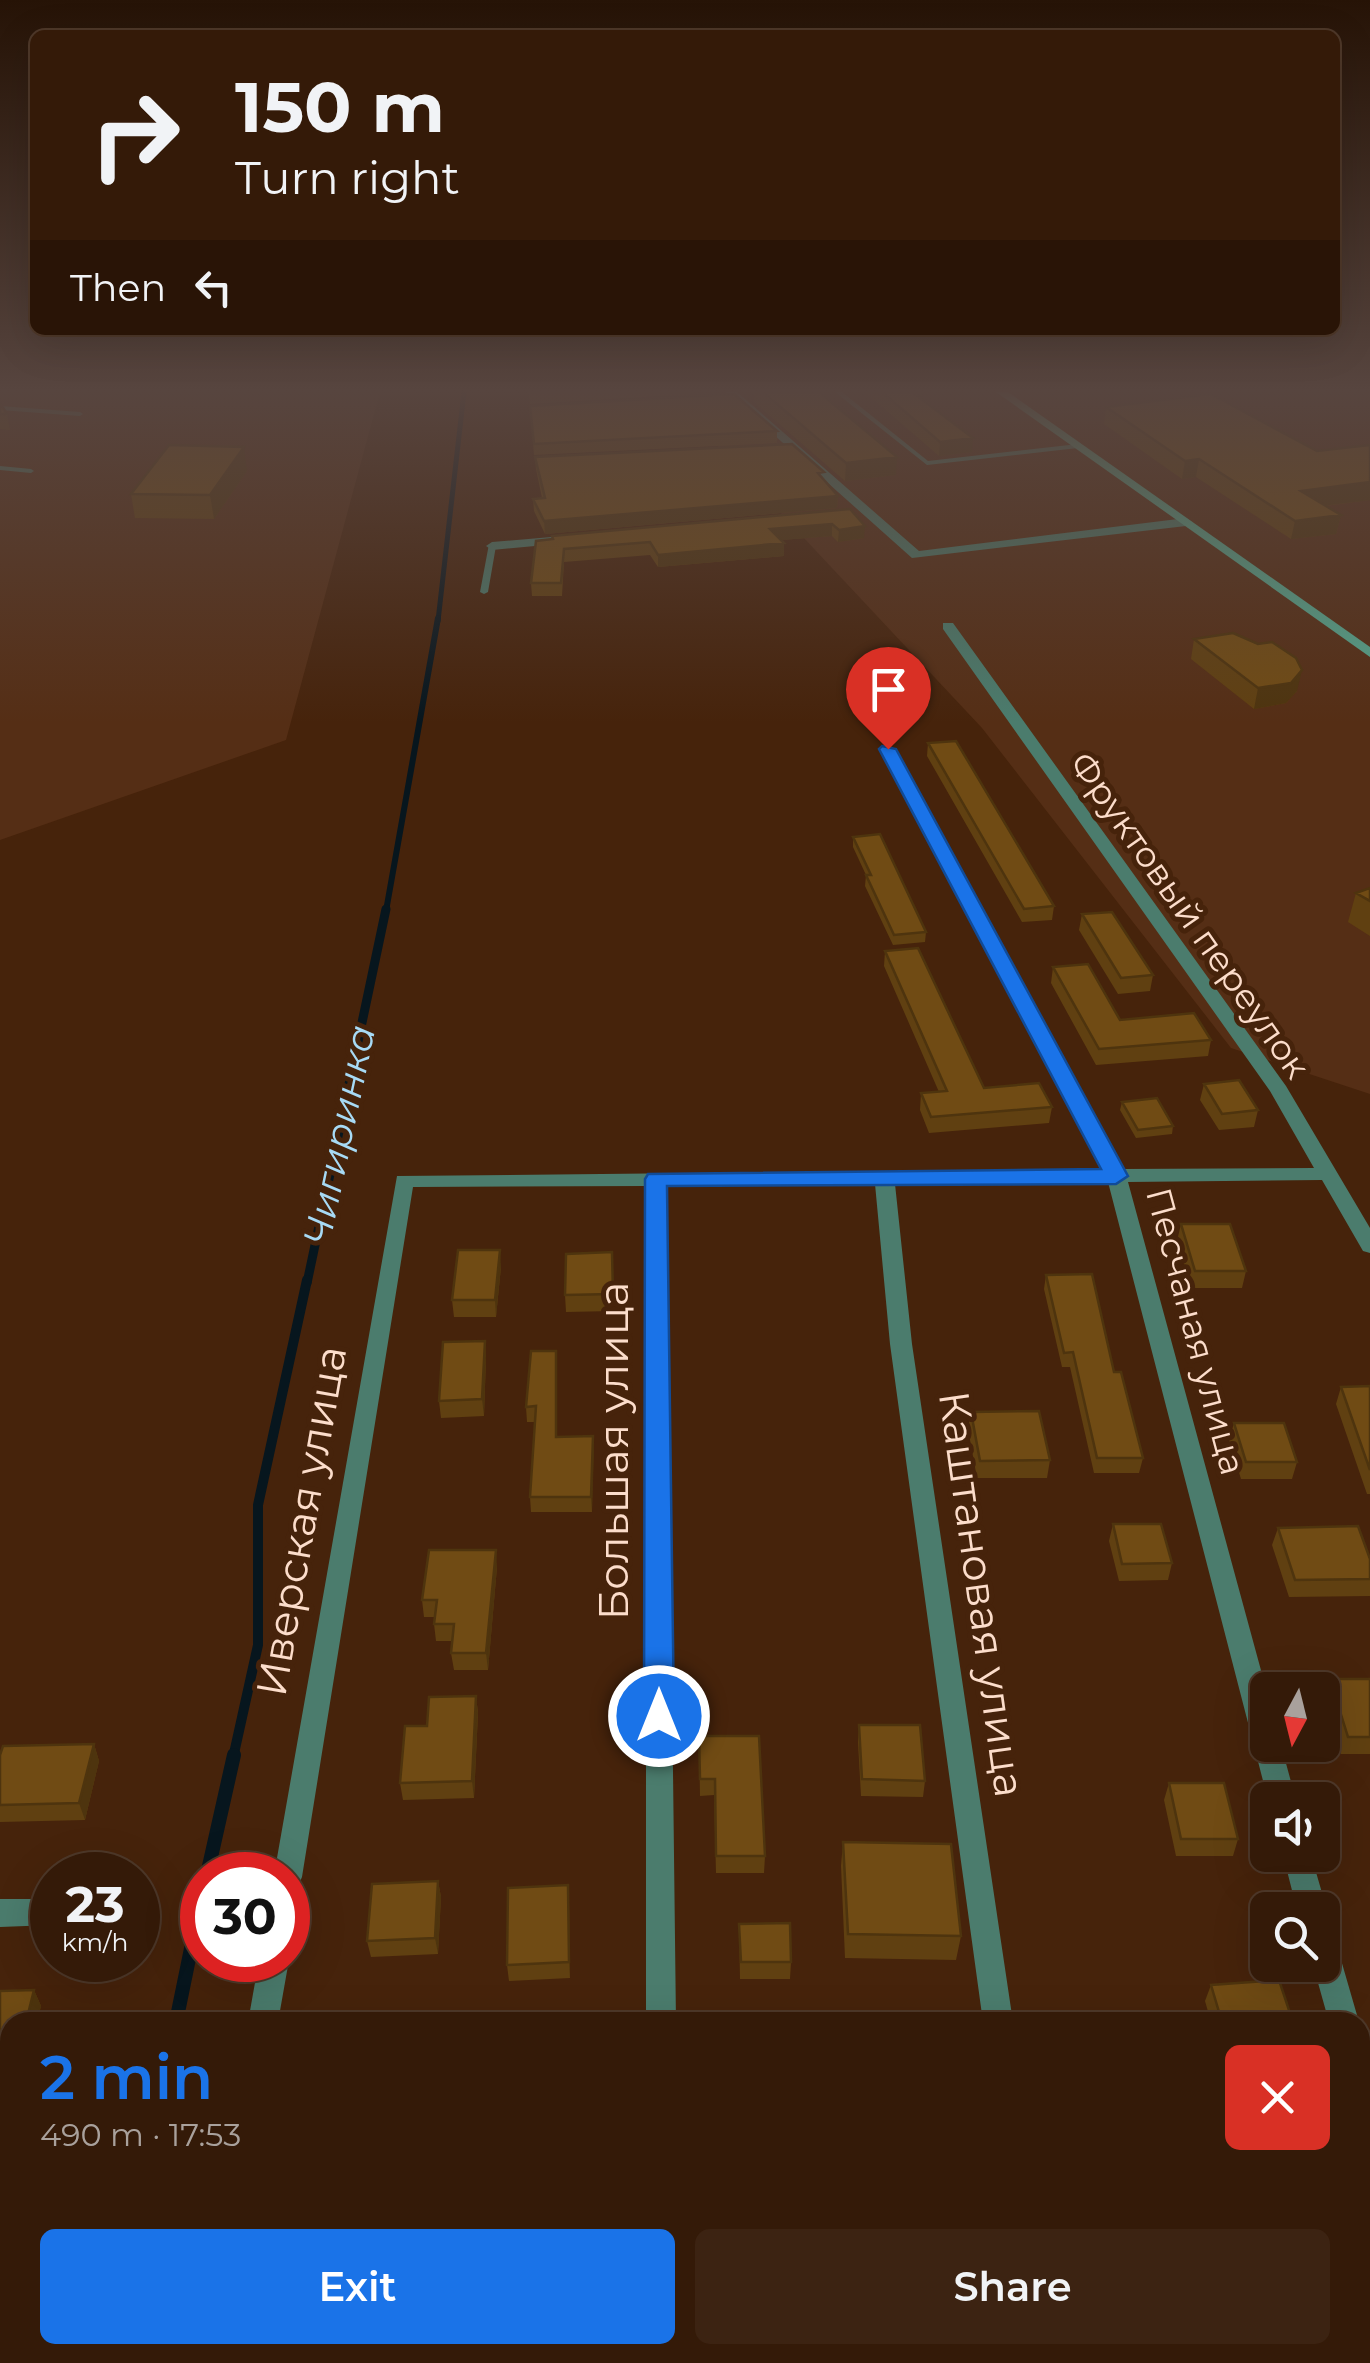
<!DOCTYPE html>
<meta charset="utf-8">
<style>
body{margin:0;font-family:Montserrat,sans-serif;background:#3c2312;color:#f1f3f6;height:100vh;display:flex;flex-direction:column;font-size:38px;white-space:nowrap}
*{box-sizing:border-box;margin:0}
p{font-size:32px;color:#a9a19c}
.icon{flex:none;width:55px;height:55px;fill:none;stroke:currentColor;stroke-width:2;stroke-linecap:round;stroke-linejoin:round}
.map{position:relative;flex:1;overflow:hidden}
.details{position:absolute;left:0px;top:2012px;width:1370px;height:352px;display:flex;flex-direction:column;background:#341a08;border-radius:30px 30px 0 0;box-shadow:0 10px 40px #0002,0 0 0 2px #4e3829}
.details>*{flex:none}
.hud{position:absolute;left:30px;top:30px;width:1310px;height:305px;border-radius:15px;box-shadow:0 10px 40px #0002,0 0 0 2px #4e3829;background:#341a08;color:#f1f3f6;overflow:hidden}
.needle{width:65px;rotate:187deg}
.tools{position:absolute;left:1250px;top:1672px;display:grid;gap:20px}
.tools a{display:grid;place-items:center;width:90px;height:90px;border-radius:15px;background:#341a08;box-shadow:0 10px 40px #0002,0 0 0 2px #4e3829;font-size:50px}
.speed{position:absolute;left:30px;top:1852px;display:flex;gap:20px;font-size:50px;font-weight:700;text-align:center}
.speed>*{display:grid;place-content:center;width:130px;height:130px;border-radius:50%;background:#341a08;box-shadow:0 10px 40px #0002,0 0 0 2px #4e3829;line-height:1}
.speed small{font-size:25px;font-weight:400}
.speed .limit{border:15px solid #d22;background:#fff;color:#111}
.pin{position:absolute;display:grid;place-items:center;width:85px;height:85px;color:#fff;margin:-102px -42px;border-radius:50% 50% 50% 0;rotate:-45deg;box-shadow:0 0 10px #0007}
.pin .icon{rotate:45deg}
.me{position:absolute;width:110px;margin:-55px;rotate:0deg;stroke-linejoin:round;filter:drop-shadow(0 0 8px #0008)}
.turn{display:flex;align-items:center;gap:35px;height:210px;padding:0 40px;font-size:45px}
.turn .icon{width:130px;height:130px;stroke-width:2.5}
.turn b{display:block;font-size:70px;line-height:85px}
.then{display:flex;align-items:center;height:95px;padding:0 40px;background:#0003;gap:20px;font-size:38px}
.round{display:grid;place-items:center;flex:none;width:105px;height:105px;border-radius:15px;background:#3c2312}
.summary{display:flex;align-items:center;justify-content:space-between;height:170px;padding:0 40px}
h1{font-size:60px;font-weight:600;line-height:75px;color:#1a73e8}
.primary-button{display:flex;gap:20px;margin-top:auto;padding:20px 40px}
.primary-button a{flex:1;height:115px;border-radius:15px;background:#1a73e8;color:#fff;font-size:40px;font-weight:600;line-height:115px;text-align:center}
.primary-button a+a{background:#3c2312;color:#f1f3f6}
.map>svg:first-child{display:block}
</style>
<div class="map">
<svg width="1370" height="2363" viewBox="0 0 1370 2363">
<rect width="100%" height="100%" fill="#46230b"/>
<path fill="#552e15" d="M0,392H380L286,740L0,840Z
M667,392H1370V1094L1231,1048L982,728Z"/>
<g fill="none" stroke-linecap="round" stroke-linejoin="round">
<path stroke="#07161e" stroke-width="5" d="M438,621L464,392"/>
<path stroke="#07161e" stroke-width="6" d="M386,911L438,618"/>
<path stroke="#07161e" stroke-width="9" d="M307,1283L386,909"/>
<path stroke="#07161e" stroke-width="10" d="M233,1758L258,1645V1505L307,1280"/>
<path stroke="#07161e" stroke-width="14" d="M207,1875L234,1755
M176,2022L202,1895
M114,2363L116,2355"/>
<path fill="#4b7c6d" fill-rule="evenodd" d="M835,392H842L928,461L1078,444L1081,446L1078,448L927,465Z
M0,406L80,412L83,414L80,416L0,410Z
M0,466L31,469L34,471L31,473L0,470Z
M489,544L496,546L488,592L484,594L480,592Z"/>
<path fill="#4b7c6d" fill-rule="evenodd" d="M726,392H737L919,551L1186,518L1192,522L1186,526L912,558Z
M563,536L569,540L567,543L492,550L486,546L492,542Z
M943,623H953L1286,1086L1370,1228V1253L1363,1251L1322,1180L1128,1182L1268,1696V1745H1281L1296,1800H1268L1108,1182L895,1184L912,1344L1013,2022H983L890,1344L875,1184L666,1185L676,2022H646V1186L413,1187L302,1877L298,1886L288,1890V1875H274L397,1176L1103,1169L881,749L888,745L895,749L1122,1169L1314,1168L1270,1091L943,629Z
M1283,1855H1311L1327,1910L1322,1919V1910H1297Z
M0,1899H52V1925L0,1927Z
M1322,1932L1332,1936L1337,1946L1359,2022H1329L1313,1965H1322Z
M288,1957L289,1960L278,2022H248L259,1960H288Z
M1360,2062L1370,2067V2129L1360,2125Z
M190,2355H224L223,2363H189Z
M646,2355H680V2363H646Z
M1029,2355H1063L1064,2363H1030Z
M1185,2355H1280L1283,2363H1188Z"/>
<path fill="#56a990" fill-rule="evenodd" d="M996,392H1008L1370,647V657Z"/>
</g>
<path fill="#604011" d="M528,392H693V394L530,404Z
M754,392H819L896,475L845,481L754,402Z
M865,392H923V400L972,452L939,456Z
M0,403L7,414L10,430L0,429Z
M530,406L777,431V443L534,455Z
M1106,407L1370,500L1325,506L1341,515L1336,534L1291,539L1196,477L1182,479L1104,424Z
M535,457L824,480L838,496L837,508L545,534L534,511L533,499L542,498L536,469Z
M247,471L214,519L135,518L131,494Z
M850,509L864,538L838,542L832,536L781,540L784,543V556L658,567L650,555L564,562L562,596H532L531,583L552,539V536Z
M1194,639L1297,691L1286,703L1254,709L1191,659Z
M928,743L1054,906L1052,920L1022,922L927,756Z
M853,837L926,932L925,942L893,945L865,886L866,875L853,847Z
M1370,888V936L1348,922L1356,893Z
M1082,914L1153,975L1150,991L1118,994L1079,930Z
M885,951L984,1088L1052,1107L1049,1123L929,1133L920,1110L921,1093L939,1092L884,966Z
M1053,967L1120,1020L1211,1040L1208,1056L1096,1065L1051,983Z
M1204,1084L1258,1110L1254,1127L1219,1130L1200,1100Z
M1122,1102L1173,1126L1172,1134L1136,1138L1120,1110Z
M1181,1224L1246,1271L1242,1288H1191L1177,1241Z
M612,1252L613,1311L566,1312L565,1295Z
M501,1267L496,1317H454L452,1300Z
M1046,1275L1114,1372L1143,1458L1139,1473H1094L1070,1367H1062L1044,1289Z
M485,1341L486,1358L484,1416L441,1418L439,1401Z
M557,1366V1437L593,1436L592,1512H531L530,1497L535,1422H527L526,1407Z
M1370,1386V1494H1367L1336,1404L1341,1387Z
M971,1412L1050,1460L1047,1478H977L968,1429Z
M1234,1423L1297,1462L1292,1479H1241L1229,1440Z
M1113,1524L1172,1563L1168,1580L1119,1581L1109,1541Z
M1278,1528L1370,1559V1596L1289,1597L1272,1545Z
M497,1567L488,1670H454L451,1653L453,1641H436L434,1624L435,1617H424L422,1600Z
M1330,1679H1370V1754H1341L1324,1696Z
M476,1696L478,1713L474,1798L403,1800L400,1783L427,1726Z
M859,1725L925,1781L923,1797L861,1796L858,1742Z
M699,1736L765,1856L764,1873H716L714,1795L700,1796Z
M94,1744L99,1761L85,1820L0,1822V1755Z
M1169,1783L1238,1839L1233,1856H1176L1164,1800Z
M843,1842L961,1936L956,1960L845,1958L841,1866Z
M438,1881L441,1897L438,1954L371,1957L367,1941Z
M569,1902L570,1978L509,1981L507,1965Z
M739,1924L791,1962L790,1979H740Z
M1211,1985L1293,2022H1211L1205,2001Z
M34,1990L41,2006L37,2022H10V2072H0V1991Z"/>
<path fill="#4e340e" d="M910,392H923V403Z
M973,438L972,452L939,456L940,442Z
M244,447L247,471L214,519L210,495Z
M897,457L896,475L845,481L846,463Z
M1199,459L1196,477L1182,479L1185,461Z
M1370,482V500L1298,509L1301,491Z
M838,496L837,508L545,534L544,521Z
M1341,515L1336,534L1291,539L1295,521Z
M832,524V536L770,541V529Z
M865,526L864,538L838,542L839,530Z
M784,543V556L658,567V555Z
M1302,670L1297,691L1286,703L1254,709L1258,688Z
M500,1250L501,1267L496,1317L495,1300Z
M485,1341L486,1358L484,1416L482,1399Z
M593,1436L594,1452L592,1512L591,1497Z
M496,1550L497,1567L488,1670L486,1653Z
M476,1696L478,1713L474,1798L472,1781Z
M94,1744L99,1761L85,1820L79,1803Z
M438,1881L441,1897L438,1954L435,1938Z
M568,1885L569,1902L570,1978L569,1962Z
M34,1990L41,2006L37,2022H26Z
M386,2355H391L390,2363H385Z"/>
<path fill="#704b14" stroke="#4e340e" stroke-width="2.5" d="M763,392H819L897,457L846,463Z
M882,392H912L973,438L940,442Z
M734,394L777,431L534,444L530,406Z
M1211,394L1317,451L1370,445V482L1301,491L1341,515L1295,521L1199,459L1185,461L1106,407Z
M0,403L7,414H0Z
M792,444L824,472L818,473L838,496L544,521L533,499L545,498L535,457Z
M169,445L244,447L210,495L131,494Z
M850,509L865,526L839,530L832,524L770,529L784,543L658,555L650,542L564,549L561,583H531L536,541L553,539L552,536Z
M1233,633L1258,644L1272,642L1296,658L1302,670L1291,683L1258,688L1194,639Z
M956,741L1054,906L1024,909L928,743Z
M880,834L926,932L894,935L866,875H871L853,837Z
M1370,888V901L1356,893Z
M1112,912L1153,975L1121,978L1082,914Z
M918,948L984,1088L1039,1083L1052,1107L931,1117L921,1093L947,1091L885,951Z
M1088,964L1120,1020L1194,1013L1211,1040L1099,1049L1053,967Z
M1239,1080L1258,1110L1222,1114L1204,1084Z
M1157,1098L1173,1126L1138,1130L1122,1102Z
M1181,1224H1230L1246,1271H1195Z
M458,1250H500L495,1300H452Z
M612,1252L613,1294L565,1295L566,1254Z
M1092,1274L1114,1372H1121L1143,1458H1097L1073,1352L1064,1353L1046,1275Z
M485,1341L482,1399L439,1401L443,1342Z
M531,1351H556V1437L593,1436L591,1497H530L536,1406L526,1407Z
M1370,1386V1470L1341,1387Z
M1039,1411L1050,1460L980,1461L971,1412Z
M1234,1423H1284L1297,1462H1246Z
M1113,1524H1161L1172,1563L1122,1564Z
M1358,1526L1370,1559V1579L1295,1580L1278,1528Z
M429,1550H496L486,1653H451L454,1624H434L437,1600H422Z
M1330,1679H1370V1737H1348Z
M476,1696L472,1781L400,1783L405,1726H427L429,1697Z
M859,1725H920L925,1781L862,1779Z
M699,1736H759L765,1856H716L715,1779H700Z
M94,1744L79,1803L0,1805V1755L3,1746Z
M1169,1783H1224L1238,1839H1181Z
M843,1842L951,1844L961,1936L848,1934Z
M438,1881L435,1938L367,1941L372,1884Z
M568,1885L569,1962L507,1965L508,1888Z
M790,1923L791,1962H741L739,1924Z
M1279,1980L1293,2022H1222L1211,1985Z
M34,1990L26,2022H10V2056H0V1991Z
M290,2355H386L385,2363H288Z
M502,2355H592V2363H501Z"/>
<linearGradient id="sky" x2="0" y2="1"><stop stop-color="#261306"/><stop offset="0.54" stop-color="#57453f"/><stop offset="1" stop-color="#57453f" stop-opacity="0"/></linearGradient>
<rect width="1370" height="723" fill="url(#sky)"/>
<path fill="#1a73e8" stroke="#114b97" stroke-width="2.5" d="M882,746L896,749L1128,1176L1116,1184L667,1186L674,1716L670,1725L659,1729L649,1725L644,1716L645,1179L648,1174L1101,1169L879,749Z"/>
<g text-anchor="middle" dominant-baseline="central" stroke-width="10" stroke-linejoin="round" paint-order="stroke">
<g font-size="35" fill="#fcddcb" stroke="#46230b">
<text transform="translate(1190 915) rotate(55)">Фруктовый переулок</text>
<text transform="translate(1196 1331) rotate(75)">Песчаная улица</text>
</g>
<g font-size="38" font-style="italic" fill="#a7daf5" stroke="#46230b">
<text transform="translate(339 1135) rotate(-78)">Чигиринка</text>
</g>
<g font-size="42" fill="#fcddcb" stroke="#46230b">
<text transform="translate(613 1451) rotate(-90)">Большая улица</text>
<text transform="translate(301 1521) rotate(-80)">Иверская улица</text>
<text transform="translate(982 1594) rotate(82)">Каштановая улица</text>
</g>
</g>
</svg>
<div class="tools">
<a><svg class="needle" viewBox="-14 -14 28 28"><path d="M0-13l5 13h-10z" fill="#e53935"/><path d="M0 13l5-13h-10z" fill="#a9a19c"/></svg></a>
<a><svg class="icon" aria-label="sound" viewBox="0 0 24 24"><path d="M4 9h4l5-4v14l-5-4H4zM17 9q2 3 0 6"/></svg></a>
<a><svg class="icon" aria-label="search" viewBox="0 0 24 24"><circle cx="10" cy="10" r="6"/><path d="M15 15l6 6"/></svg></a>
</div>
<div class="speed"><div>23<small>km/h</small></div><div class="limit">30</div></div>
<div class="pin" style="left:888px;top:749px;background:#d93025"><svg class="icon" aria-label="arrive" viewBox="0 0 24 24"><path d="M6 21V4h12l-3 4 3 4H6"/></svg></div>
<svg class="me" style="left:659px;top:1716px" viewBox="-20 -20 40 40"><circle r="17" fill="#1a73e8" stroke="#fff" stroke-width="3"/><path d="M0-11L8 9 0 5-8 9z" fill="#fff"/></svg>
<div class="hud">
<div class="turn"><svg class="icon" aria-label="right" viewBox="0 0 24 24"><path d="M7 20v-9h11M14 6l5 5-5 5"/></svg><div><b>150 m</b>Turn right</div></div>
<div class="then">Then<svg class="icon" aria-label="left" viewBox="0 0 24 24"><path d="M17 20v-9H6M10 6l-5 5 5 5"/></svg></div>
</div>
<section class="details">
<div class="summary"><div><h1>2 min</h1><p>490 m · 17:53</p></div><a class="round" style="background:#d93025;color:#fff"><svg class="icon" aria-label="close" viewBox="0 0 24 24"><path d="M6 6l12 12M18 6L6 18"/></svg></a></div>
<div class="primary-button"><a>Exit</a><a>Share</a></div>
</section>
</div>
